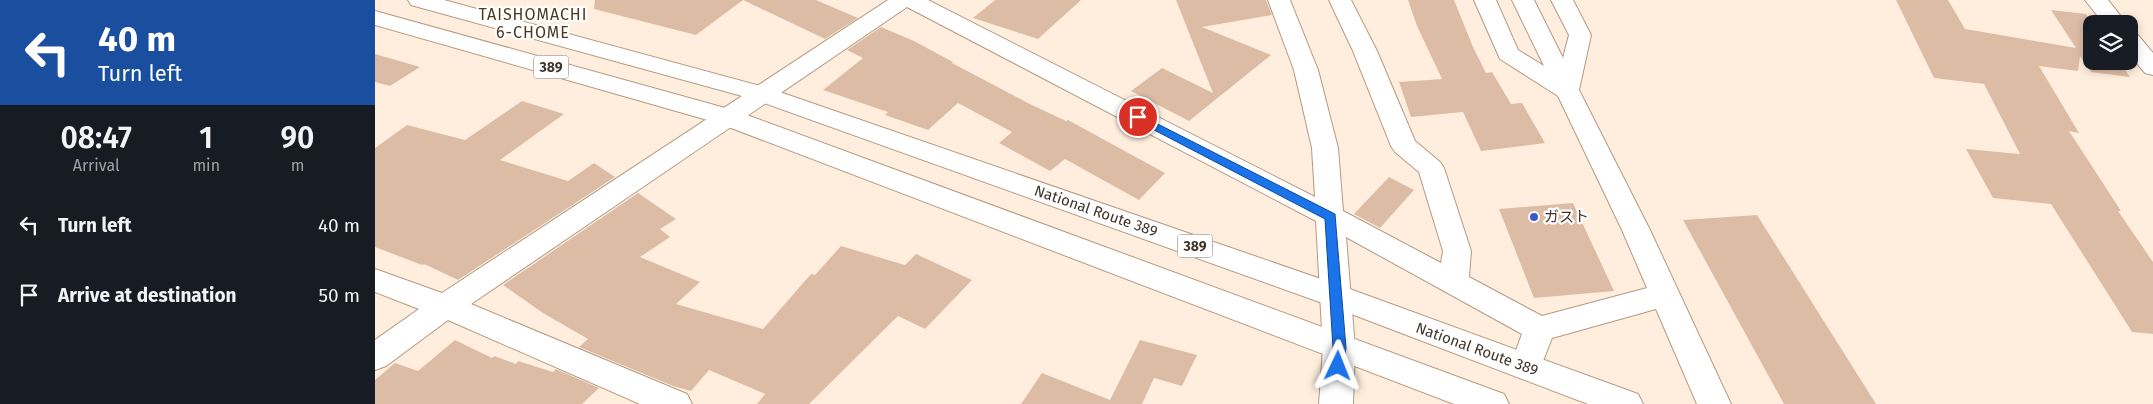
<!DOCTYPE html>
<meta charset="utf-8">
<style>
body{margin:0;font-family:"Fira Sans","Noto Sans JP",sans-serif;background:#20242c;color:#f1f3f6;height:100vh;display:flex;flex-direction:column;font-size:19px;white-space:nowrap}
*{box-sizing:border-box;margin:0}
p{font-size:16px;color:#9ea1a6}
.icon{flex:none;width:28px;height:28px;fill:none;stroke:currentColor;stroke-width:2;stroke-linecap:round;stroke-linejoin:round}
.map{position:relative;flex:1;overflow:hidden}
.sheet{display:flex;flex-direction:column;background:#171b24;width:375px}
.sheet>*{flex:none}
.guide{background:#1a4fa0;color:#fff;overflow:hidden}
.buttons{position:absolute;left:1708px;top:15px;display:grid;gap:10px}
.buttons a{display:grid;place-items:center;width:55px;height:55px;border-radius:10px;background:#171b24;box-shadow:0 2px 8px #0003;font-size:25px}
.pin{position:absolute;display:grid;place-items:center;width:42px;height:42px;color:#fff;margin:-21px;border:2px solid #fff;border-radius:50%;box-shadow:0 1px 5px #0007}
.me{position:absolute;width:55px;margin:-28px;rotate:2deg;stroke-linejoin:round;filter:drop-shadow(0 0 4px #0008)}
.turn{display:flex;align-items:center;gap:18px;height:105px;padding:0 15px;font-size:22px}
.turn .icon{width:65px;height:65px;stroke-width:2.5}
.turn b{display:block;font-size:35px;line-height:42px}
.eta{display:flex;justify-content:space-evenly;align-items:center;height:85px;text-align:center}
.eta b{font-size:30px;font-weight:600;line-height:35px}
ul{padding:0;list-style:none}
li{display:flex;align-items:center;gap:15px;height:70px;padding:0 15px}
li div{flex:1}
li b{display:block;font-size:19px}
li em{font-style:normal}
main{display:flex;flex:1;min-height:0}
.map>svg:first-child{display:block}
</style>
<main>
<section class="sheet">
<div class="guide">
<div class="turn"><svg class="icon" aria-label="left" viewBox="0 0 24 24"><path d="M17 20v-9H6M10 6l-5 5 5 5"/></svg><div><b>40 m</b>Turn left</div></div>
</div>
<div class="eta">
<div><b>08:47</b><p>Arrival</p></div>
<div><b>1</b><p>min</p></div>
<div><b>90</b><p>m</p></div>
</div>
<ul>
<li><svg class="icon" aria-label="left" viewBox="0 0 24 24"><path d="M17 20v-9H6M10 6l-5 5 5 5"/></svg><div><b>Turn left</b></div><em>40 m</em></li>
<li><svg class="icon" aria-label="arrive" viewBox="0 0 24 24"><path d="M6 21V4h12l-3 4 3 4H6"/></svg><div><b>Arrive at destination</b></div><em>50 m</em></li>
</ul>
</section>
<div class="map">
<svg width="1778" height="404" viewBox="0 0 1778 404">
<rect width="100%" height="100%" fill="#fed"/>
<path fill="#ddbca5" d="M220,0H441L483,18L450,39L368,0L321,35L219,9Z
M620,0H706L663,39L598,18Z
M801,0H891L897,15L827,27L896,55L814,121L756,91L787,68L838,93Z
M1033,0H1079L1098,47L1111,73L1117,72L1136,104L1147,103L1170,143L1106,151L1088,112L1036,117L1024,82L1067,79L1042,26Z
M1521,0H1573L1590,29L1701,48L1676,10L1711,14L1718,24H1716V61H1744L1755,77L1716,72L1705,56L1703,71L1664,66L1704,133L1694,131L1746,211H1743L1778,262V334L1757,332L1676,204L1618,198L1591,149L1645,154L1609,84L1559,78Z
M506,27L539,41L578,62L577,63L655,104L691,121L693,120L790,173L764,200L690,159L675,171L624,143L637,132L583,103L553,130L510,115L513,112L448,90L488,58L472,50Z
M0,54L45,67L15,86L0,82Z
M147,101L189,114L125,160L193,181L219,163L240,177L83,280L49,264L47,265L0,247V148L32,125L90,140Z
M1014,177L1039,190L1005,228L979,214Z
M263,193L301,219L285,229L295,237L265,257L325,282L301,304L388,329L436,274L440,275L466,246L530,265L541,254L597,280L550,329L523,316L434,404H382L390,394L334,370L316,391L298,386L204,347L213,339L168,313L128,285Z
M1198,203L1239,291L1159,298L1124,209Z
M1382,215L1501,404H1409L1308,220Z
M80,340L117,358L119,356L141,364L143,361L178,372L181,369L224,388L207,404H0V380L20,363L43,371Z
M765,340L822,355L807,386L779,378L767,404H646L667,373L735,400Z"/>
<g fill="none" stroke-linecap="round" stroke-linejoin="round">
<defs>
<path id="minor" d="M513,0H553L940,197L937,148L919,70L893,0H915L943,70L963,148L968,211L1066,263L1068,251L1044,172L1020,152L1016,146L978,51L954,0H976L1002,51L1040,141L1065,162L1069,168L1096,251L1094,277L1167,316L1272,288L1247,230L1183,96L1125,59L1099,0H1121L1143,50L1169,66L1137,0H1159L1188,58L1194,35L1176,0H1198L1216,35L1204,90L1275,230L1356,404H1322L1281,309L1177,338L1162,376L1151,380L1140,376L1135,367L1147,334L971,237L980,348L978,404H944L948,348L941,221L532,7L96,304L312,394L317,404H265L73,320L11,366L0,370V340L44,309L0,292V269L67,293Z
M1710,0H1733L1752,24H1729Z
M1754,32L1762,34L1778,53V75L1770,73L1754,54Z"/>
<path id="highway" d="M33,0H69L396,89L972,288L1263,394L1268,404H1213L950,304L378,99L36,5Z
M0,11L361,111L1129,394L1134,404H1079L343,123L0,25Z"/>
</defs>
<use href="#minor" stroke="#b59a80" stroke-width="2"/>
<use href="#highway" stroke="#b59a80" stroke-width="2"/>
<use href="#minor" fill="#fff" fill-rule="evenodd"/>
<use href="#highway" fill="#fff" fill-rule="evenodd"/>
</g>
<path fill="#1a73e8" stroke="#114b97" d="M763,114L960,214L971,348L968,370L963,372L958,370L956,366L958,348L950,219L760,120L758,117Z"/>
<circle fill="#3a59ca" stroke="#fff" stroke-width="2" cx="1159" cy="217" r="5"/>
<g text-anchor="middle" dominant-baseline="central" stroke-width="4.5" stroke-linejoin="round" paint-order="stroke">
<g fill="#fff" stroke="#79726a" stroke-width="1">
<rect x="158.5" y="55.5" width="35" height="23" rx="4"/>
<rect x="802.5" y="234.5" width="35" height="23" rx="4"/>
</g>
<g font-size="14" font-weight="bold" fill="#40352a">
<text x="176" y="67">389</text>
<text x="820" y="246">389</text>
</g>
<g font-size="15" fill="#40352a" stroke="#fff">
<text transform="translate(721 211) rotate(19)">National Route 389</text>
<text transform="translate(1102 349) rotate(20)">National Route 389</text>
</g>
<g font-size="15" fill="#40352a" stroke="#fff" text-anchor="start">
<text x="1169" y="217">ガスト</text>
</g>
<g font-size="16" letter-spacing="1" fill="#4f3921" stroke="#fff">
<text x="158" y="14">TAISHOMACHI<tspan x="158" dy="18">6-CHOME</tspan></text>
</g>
</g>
</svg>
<div class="buttons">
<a><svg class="icon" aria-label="layers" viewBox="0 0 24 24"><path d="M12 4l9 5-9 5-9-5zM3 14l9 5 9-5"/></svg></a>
</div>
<div class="pin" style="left:763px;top:117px;background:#d93025"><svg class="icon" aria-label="arrive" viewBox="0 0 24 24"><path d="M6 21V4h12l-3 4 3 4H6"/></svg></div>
<svg class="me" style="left:963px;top:366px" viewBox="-20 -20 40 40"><path d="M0-17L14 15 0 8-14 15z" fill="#1a73e8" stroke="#fff" stroke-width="4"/></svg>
</div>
</main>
